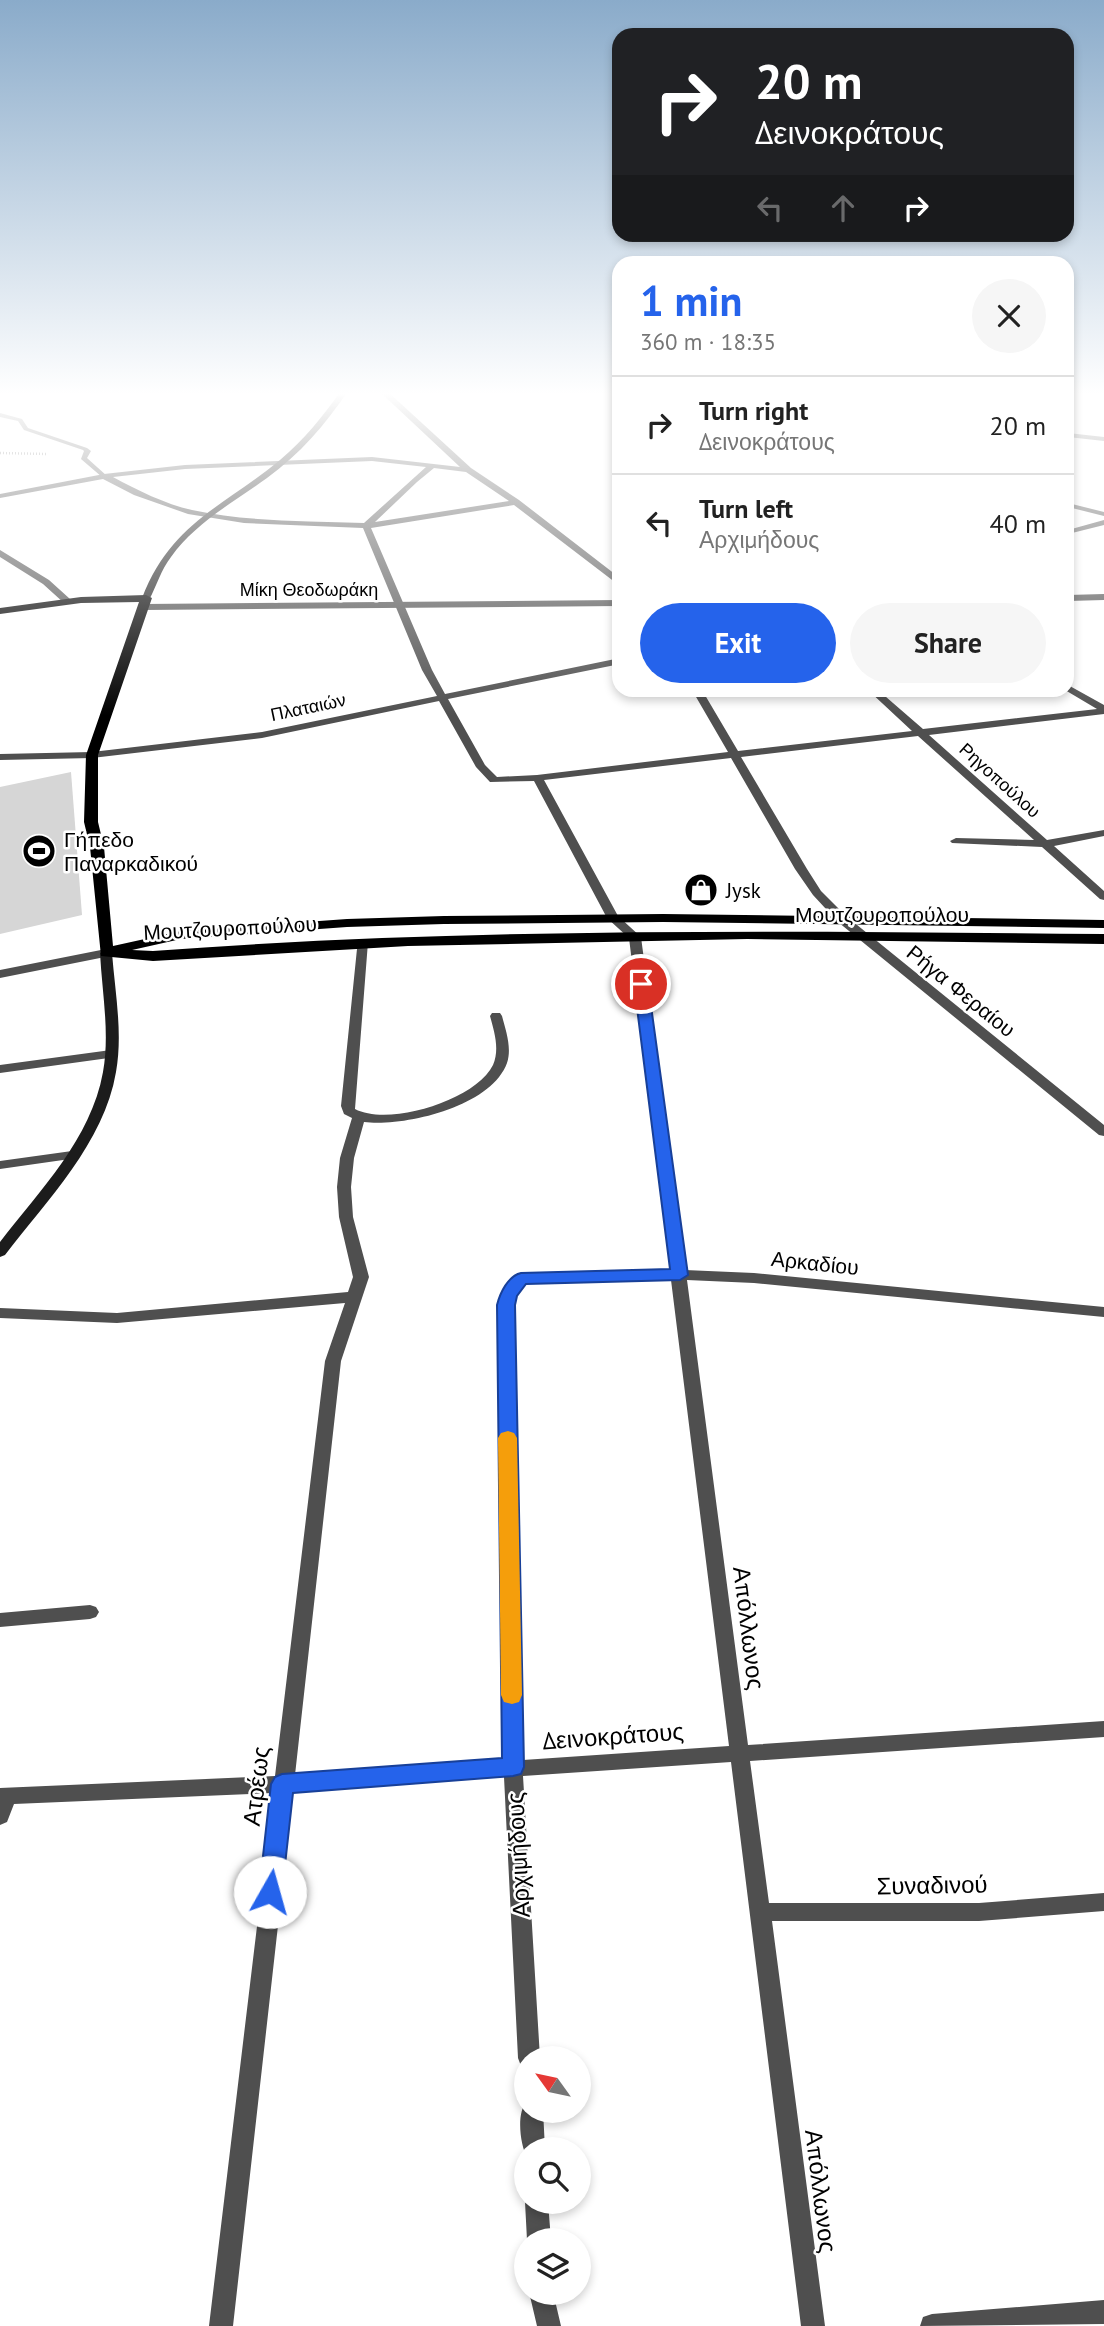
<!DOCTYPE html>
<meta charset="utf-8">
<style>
body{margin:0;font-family:"PT Sans",sans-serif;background:#f6f6f6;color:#222;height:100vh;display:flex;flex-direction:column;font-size:26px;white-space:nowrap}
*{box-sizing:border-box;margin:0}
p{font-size:23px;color:#767676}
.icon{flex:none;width:38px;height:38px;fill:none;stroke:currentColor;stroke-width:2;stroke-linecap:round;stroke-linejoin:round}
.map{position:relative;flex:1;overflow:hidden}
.side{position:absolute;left:612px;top:256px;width:462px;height:441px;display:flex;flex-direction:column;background:#fff;border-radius:21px;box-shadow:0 4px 10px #0003}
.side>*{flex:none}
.top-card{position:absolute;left:612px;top:28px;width:462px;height:214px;border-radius:21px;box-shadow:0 4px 10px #0003;background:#202124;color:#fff;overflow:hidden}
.needle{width:46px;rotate:303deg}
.buttons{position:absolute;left:514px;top:2046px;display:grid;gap:14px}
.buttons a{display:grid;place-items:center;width:77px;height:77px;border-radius:50%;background:#fff;box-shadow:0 4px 10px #0003;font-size:35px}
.pin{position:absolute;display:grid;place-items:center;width:60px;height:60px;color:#fff;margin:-30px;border:4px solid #fff;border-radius:50%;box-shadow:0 2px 7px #0007}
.me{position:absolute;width:77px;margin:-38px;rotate:7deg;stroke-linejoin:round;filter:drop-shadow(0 0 5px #0008)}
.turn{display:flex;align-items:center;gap:24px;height:147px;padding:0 28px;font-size:32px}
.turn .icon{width:91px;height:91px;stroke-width:2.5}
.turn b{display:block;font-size:49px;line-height:60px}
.lanes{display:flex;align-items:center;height:66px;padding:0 28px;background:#0003;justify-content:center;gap:35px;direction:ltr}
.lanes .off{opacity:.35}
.round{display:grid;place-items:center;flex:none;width:74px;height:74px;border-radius:37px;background:#f6f6f6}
.overview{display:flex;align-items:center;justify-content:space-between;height:119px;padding:0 28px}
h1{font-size:42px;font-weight:700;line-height:52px;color:#2563eb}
.primary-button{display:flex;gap:14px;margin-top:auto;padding:14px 28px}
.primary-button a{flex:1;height:80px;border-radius:42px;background:#2563eb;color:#fff;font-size:28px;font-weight:700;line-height:80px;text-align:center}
.primary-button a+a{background:#f6f6f6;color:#222}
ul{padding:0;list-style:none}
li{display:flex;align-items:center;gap:21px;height:98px;padding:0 28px;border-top:2px solid #e0e0e0}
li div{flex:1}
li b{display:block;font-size:26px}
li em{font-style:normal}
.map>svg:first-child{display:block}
</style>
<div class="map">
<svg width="1104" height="2326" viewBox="0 0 1104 2326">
<rect width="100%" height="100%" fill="#fff"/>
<path fill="#d6d6d6" d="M71,772L82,915L0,934V787Z"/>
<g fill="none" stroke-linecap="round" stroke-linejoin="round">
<path stroke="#717171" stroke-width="2.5" stroke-dasharray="1 2" stroke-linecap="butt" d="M0,453L48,454"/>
<path fill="#4f4f4f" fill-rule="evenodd" d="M0,413L22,419L28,428L87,448L91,451L87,458L107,476L102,477L81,459L84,451L83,450L24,430L18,421L0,417Z"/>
<path fill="#4f4f4f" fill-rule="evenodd" d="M379,391H387L471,468L519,500L620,578V586L514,505L371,528L432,670L445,694L620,658V664L448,699L485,765L497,777L537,775L728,752L692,690H702L738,751L912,731L868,690H878L923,729L1097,709L1065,690H1068V685L1104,705V714L929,735L1047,840L1104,830V836L1054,846L1104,891V900L1100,899L1042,847L952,843L950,841L956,838L1034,840L918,736L741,757L807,869L821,891L846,916L1104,1125V1136L1099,1135L838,922L813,895L795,869L731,758L544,780L618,916L641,937L685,1270L754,1273L1104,1307V1317L754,1283L687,1280L748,1745L1104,1721V1737L750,1761L769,1903H979L1104,1893V1911L979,1921H772L825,2326H801L731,1762L523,1776L540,2058H527V2068L521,2066L518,2058L504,1777L293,1792L233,2326H209L273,1793L14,1804L7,1822L0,1825V1788L275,1776L325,1361L345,1303L117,1323L0,1318V1308L117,1313L348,1292L353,1277L339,1217L337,1187L340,1158L352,1118L344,1114L341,1106L358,939H366L368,942L355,1109C389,1127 476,1100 493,1065C500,1049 494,1031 490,1016L492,1013H500L502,1016C506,1031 512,1048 507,1063C491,1107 404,1127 364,1122L354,1158L351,1187L353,1217L369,1277L341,1361L295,1775L503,1761L498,1305C501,1293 509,1277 521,1273L670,1270L629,938L607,918L534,781L490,782L476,767L439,701L262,738L92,758L0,760V754L92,752L262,732L437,696L422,670L363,528L244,523L188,514L134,495L103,479L0,498V494L104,474L185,465L372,457L460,467ZM372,461L426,467L364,523C307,521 248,522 192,510C165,504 137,490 113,477L185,469ZM434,468L466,472L509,501L375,522L417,482ZM671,1280L729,1746L523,1760L514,1305L515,1296L525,1283Z
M1068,433L1104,437V441L1068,437Z
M1068,503L1104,512V516L1068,507Z
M1104,520V525L1068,534V530Z
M0,550L49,580L70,599V603H64L43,584L0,557Z
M106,949L112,953L110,956L0,978V970Z
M111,1050L116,1051L118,1054L116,1057L0,1073V1065Z
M72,1151L77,1152L79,1155L77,1158L0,1169V1161Z
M90,1605L96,1607L99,1612L96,1617L90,1619L0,1627V1613Z
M527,2101V2110H543L545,2149H527V2157C520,2145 516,2112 527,2101Z
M527,2199V2202H548L551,2240H527L525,2202Z
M529,2292H553L561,2326H537Z"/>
<path fill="#4f4f4f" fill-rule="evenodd" d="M1104,594V600L1068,601V595Z
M620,600V606L144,610L139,607L144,604Z
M1104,2300V2324L920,2326L923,2317L932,2314Z"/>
<path fill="#1c1c1c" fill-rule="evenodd" d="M341,391H348C325,425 300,454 267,478C234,502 195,523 171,557C161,570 157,585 149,600H143L142,598C171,523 223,507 280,460C304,440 323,416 341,391Z
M106,949L112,953C115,992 123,1033 116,1072C104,1143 47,1200 5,1255L0,1257V1242C40,1190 91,1139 103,1072C110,1033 102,992 100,953Z"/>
<path fill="#000" fill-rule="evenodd" d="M146,595L152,598L98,755V822L104,847L113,946L181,931L347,919L444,916L663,914L1104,920V928L663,922L444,924L347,927L181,939L132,950L153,951C470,927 787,931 1104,934V944L747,939L408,946L153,961L101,956L90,847L84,822L86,755L139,602L81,603L0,614V608L81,597Z"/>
</g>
<linearGradient id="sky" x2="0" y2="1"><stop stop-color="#8aabca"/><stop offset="0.55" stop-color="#fff"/><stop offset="1" stop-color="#fff" stop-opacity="0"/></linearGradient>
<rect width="1104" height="716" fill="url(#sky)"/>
<path fill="#2563eb" stroke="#184099" stroke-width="2" d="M641,979L648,984L688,1275L680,1280L526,1284L517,1296L515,1305L524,1767L521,1774L513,1776L293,1793L282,1892L278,1900L270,1903L262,1900L259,1892L271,1784L275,1777L282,1774L502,1758L497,1305C500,1293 508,1276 521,1273L670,1269L634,984Z"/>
<path fill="#f59e0b" d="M508,1431L514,1433L517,1438L522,1695L519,1702L512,1704L504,1702L501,1695L498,1438L501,1433Z"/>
<defs>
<symbol id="stadium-disc" viewBox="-11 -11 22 22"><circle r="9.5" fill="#000" stroke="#fff"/><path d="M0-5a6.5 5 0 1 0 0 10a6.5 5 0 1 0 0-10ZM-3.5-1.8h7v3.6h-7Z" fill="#fff"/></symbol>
<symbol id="shop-disc" viewBox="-11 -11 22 22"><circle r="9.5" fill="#000" stroke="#fff"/><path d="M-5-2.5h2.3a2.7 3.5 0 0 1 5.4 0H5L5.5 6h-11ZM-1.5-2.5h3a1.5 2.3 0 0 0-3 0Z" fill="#fff"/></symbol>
</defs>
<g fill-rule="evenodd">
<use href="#stadium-disc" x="20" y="832" width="38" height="38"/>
<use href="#shop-disc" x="682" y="871" width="38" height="38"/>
</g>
<g text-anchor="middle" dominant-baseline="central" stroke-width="5" stroke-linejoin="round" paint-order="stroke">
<g font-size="18" fill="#000" stroke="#fff">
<text x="309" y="589">Μίκη Θεοδωράκη</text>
<text transform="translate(308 707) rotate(-12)">Πλαταιών</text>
<text transform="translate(1000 780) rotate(42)">Ρηγοπούλου</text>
</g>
<g font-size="21" fill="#000" stroke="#fff" text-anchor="start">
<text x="64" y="839">Γήπεδο<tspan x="64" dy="24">Παναρκαδικού</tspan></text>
<text x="726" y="890">Jysk</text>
</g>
<g font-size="21" fill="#000" stroke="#fff">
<text x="882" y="914">Μουτζουροπούλου</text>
<text transform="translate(230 928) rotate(-3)">Μουτζουροπούλου</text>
<text transform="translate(961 991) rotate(39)">Ρήγα Φεραίου</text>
<text transform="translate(815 1263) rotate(6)">Αρκαδίου</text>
</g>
<g font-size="24" fill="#000" stroke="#fff">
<text transform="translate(749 1628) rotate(83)">Απόλλωνος</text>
<text transform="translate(613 1736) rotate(-4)">Δεινοκράτους</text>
<text transform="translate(256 1786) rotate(-83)">Ατρέως</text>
<text transform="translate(518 1855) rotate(-93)">Αρχιμήδους</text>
<text transform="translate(932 1885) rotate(-1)">Συναδινού</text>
<text transform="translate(821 2191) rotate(83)">Απόλλωνος</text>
</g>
</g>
</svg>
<div class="buttons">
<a><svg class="needle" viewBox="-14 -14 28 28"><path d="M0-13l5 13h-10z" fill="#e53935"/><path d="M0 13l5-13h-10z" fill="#767676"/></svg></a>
<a><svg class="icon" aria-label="search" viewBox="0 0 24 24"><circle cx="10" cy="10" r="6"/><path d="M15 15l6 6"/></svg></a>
<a><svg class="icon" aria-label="layers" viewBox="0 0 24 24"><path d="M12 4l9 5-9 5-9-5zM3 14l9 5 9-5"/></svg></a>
</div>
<div class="pin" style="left:641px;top:984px;background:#d93025"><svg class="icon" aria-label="arrive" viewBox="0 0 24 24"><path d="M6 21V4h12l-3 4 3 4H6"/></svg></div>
<svg class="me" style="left:270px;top:1892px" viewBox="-20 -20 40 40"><circle r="19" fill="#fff"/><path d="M0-13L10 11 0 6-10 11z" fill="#2563eb"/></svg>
<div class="top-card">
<div class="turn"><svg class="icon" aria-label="right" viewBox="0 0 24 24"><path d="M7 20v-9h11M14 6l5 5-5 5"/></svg><div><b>20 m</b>Δεινοκράτους</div></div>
<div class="lanes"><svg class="icon off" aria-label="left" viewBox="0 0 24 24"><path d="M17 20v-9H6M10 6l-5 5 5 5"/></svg><svg class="icon off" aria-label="ahead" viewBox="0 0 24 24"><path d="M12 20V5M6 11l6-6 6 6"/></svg><svg class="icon" aria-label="right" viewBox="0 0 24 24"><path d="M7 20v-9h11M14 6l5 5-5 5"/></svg></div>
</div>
<section class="side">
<div class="overview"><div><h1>1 min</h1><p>360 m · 18:35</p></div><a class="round"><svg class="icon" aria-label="close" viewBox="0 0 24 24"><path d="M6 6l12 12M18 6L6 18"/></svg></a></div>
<ul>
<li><svg class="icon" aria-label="right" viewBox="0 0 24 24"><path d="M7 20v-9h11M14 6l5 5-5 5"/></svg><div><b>Turn right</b><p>Δεινοκράτους</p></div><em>20 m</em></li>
<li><svg class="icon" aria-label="left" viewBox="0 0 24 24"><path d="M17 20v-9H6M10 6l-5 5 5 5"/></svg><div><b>Turn left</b><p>Αρχιμήδους</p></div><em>40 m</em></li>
</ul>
<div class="primary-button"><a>Exit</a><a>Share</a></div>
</section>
</div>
